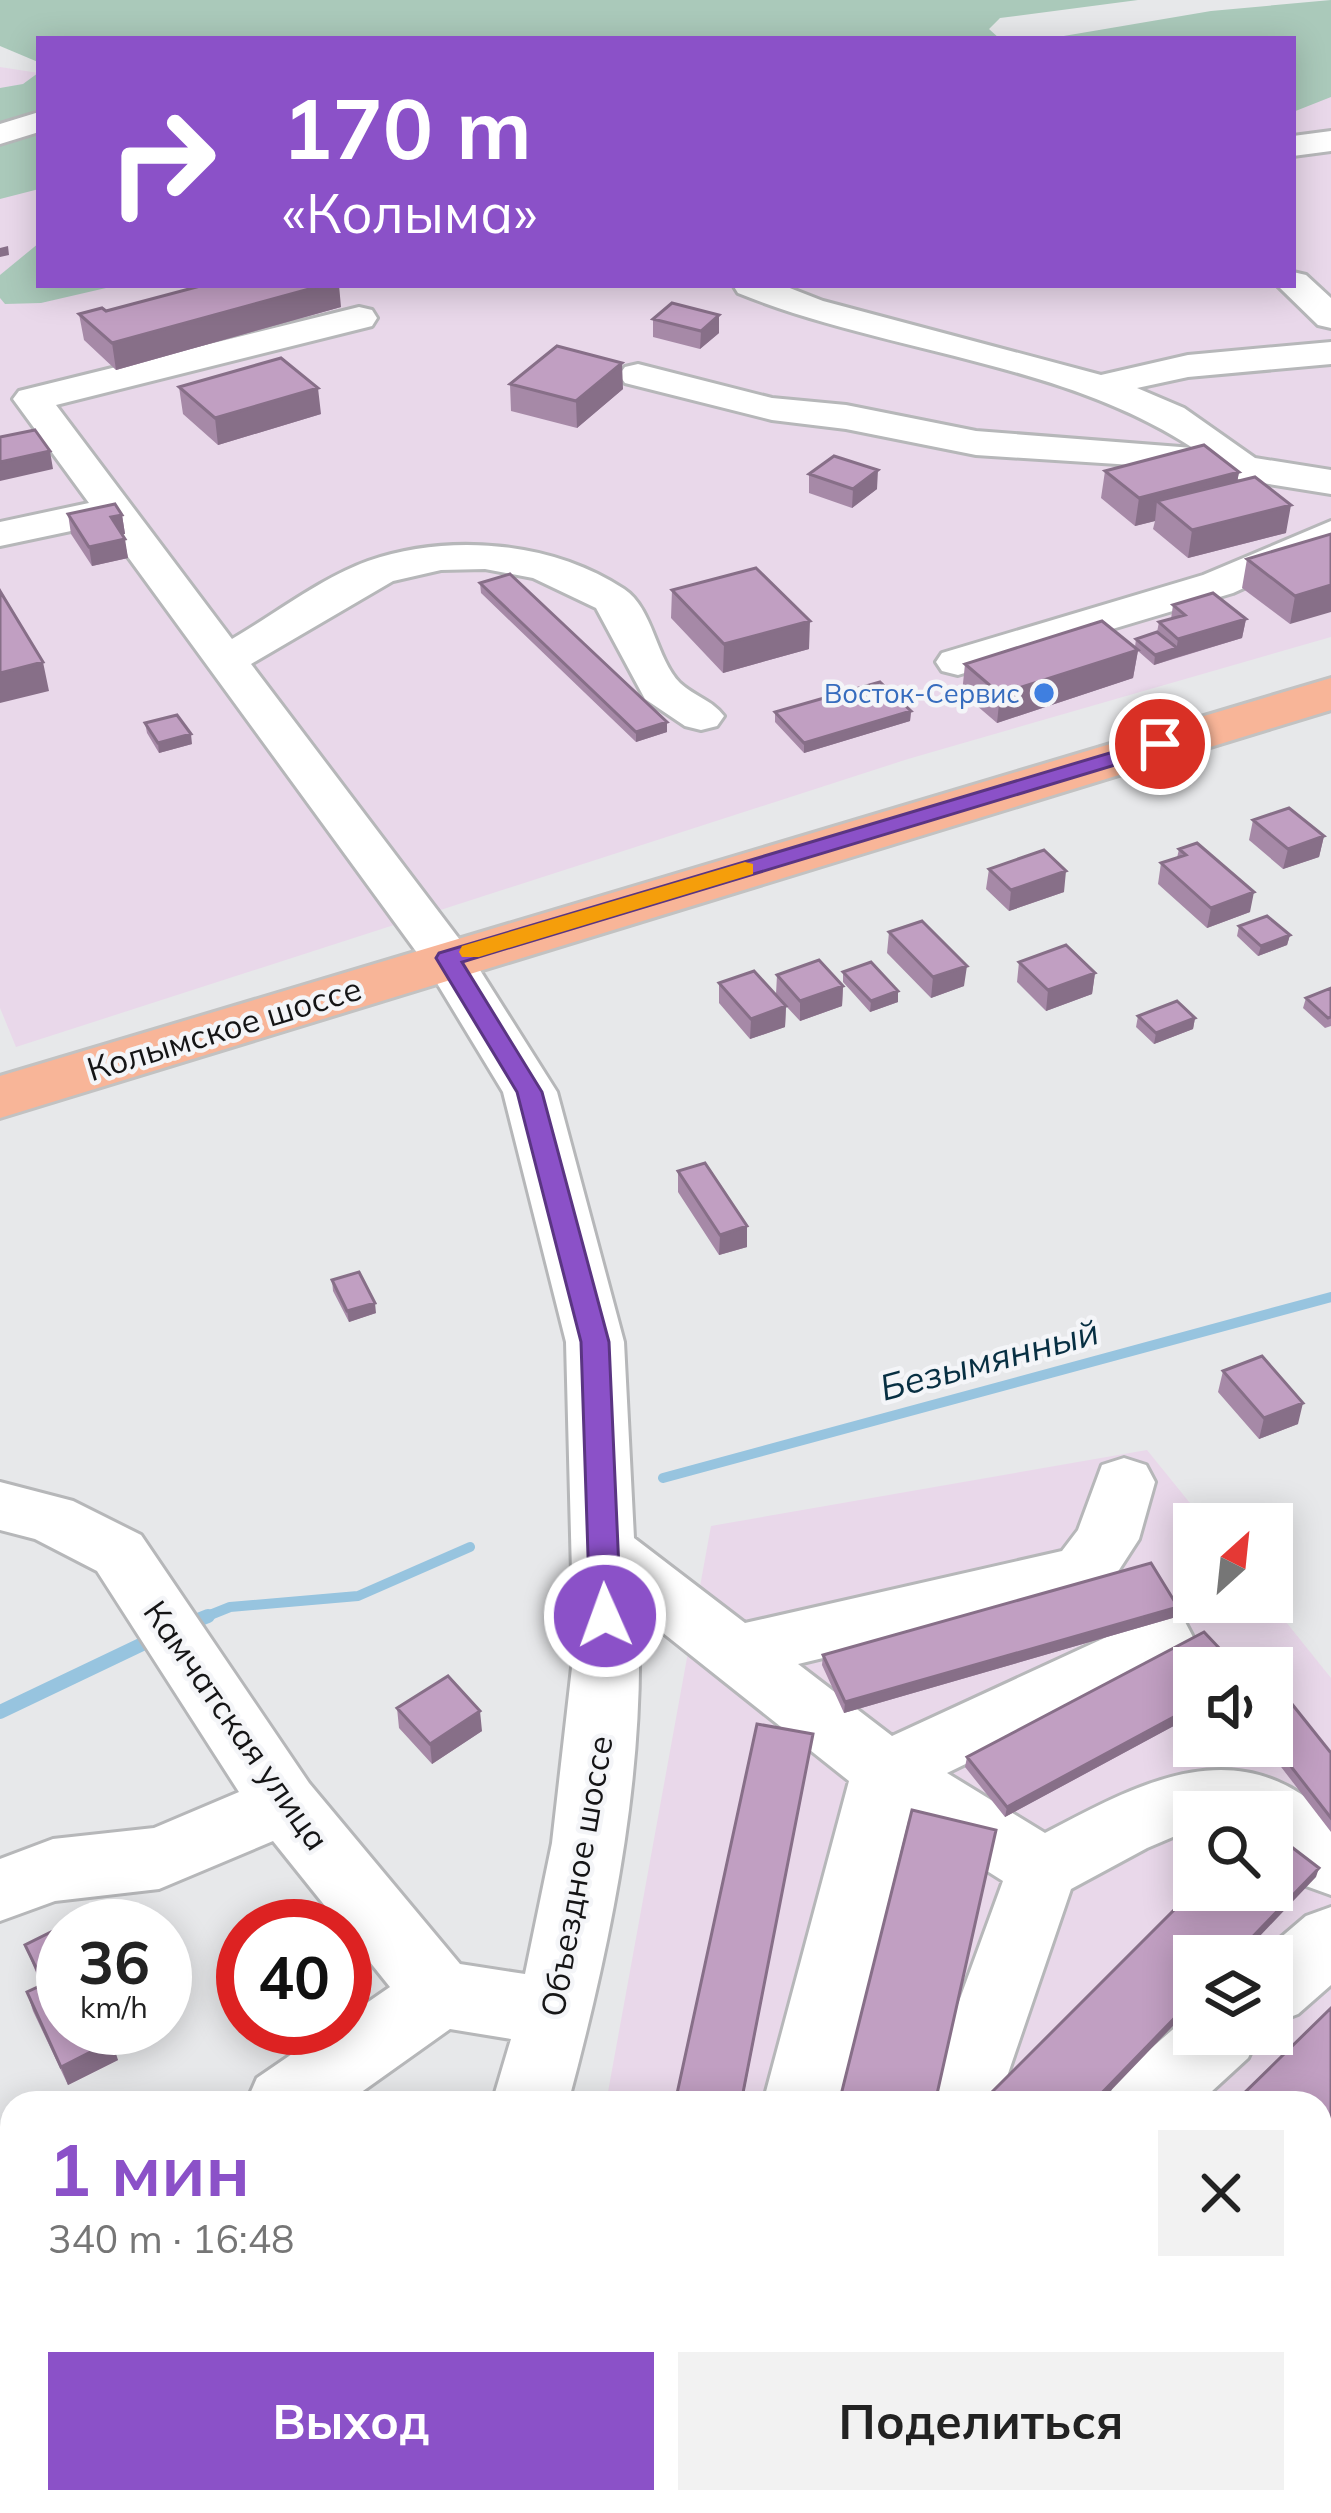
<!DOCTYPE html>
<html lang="ru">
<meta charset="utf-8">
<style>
body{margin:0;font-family:Mulish,sans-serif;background:#f2f2f2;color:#222;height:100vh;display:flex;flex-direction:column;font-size:45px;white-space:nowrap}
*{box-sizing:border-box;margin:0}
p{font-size:39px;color:#767676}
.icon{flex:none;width:66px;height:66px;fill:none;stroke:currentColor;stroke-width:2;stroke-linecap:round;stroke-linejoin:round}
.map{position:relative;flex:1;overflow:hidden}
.panel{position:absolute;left:0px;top:2091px;width:1332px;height:423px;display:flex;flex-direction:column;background:#fff;border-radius:36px 36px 0 0;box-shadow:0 6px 30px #0003}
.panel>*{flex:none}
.guide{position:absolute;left:36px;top:36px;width:1260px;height:252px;border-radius:0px;box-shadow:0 6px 30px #0003;background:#8b51c8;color:#fff;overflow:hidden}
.needle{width:78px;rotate:27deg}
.tools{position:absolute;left:1173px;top:1503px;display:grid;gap:24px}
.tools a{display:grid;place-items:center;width:120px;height:120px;border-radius:0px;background:#fff;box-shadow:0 6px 30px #0003;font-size:60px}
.speed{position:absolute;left:36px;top:1899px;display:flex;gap:24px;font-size:60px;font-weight:700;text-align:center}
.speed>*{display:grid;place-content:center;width:156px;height:156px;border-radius:50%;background:#fff;box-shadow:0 6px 30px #0003;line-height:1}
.speed small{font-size:30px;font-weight:400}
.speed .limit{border:18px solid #d22;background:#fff;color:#111}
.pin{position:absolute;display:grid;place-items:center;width:102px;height:102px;color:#fff;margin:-51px;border:6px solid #fff;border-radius:50%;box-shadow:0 3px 12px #0007}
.me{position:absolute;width:132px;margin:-66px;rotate:358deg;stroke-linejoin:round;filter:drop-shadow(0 0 9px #0008)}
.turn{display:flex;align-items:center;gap:42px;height:252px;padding:0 48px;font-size:54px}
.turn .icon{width:156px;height:156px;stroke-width:2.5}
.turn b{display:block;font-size:84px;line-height:102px}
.round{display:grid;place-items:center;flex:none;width:126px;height:126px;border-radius:0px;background:#f2f2f2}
.headline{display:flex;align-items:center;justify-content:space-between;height:204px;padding:0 48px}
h1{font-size:72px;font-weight:700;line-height:90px;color:#8b51c8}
.cta{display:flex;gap:24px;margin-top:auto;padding:24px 48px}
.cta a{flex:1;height:138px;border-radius:0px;background:#8b51c8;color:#fff;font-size:48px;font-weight:700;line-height:138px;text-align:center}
.cta a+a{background:#f2f2f2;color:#222}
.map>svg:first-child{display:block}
</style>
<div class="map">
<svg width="1331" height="2513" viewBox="0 0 1331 2513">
<rect width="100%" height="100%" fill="#e7e8ea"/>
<path fill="#e9d8ea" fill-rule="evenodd" d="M0,67L39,73V285H1293V70L1331,69V637L908,759L16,1047L0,1008Z
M1147,1450L1207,1524H1194V1602H1270L1331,1678V2513H682L674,2502H1320V2103H606L711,1526ZM1194,1668H1272V1746H1194ZM1194,1812H1272V1890H1194ZM1194,1956H1272V2034H1194Z"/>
<path fill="#aac9ba" d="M0,0H1138L1000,18L989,29L1000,39H39V189L0,199V88L23,84L38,73V62L0,46Z
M1331,0V97L1293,112V39H1046L1211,11Z
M39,243V285H119L41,303L5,304L0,298V275Z"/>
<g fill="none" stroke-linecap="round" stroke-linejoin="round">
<path stroke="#97c4df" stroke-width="10" d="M663,1478L1331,1297
M200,1619L230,1607L358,1596L470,1547"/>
<path stroke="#97c4df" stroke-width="14" d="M198,1620L208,1616
M0,1712L153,1639"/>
<defs>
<path id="minor" d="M39,112V132L0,144V124Z
M1331,131V151L1293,156V136Z
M1293,272L1306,275L1331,298V328L1318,325L1277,285H1293Z
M733,285H782L823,301L1101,375L1188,355L1331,342V364L1188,377L1137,388L1184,408L1255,458L1331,470V494L1164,467L976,455L846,429L772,420L625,383L619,375L625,367L638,364L772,398L846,405L976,431L1193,448C1058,360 886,353 738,293Z
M359,307L372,310L377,318L372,326L56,405L232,639C275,614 321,578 368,561C449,533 551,541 624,589C653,608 656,659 680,683C694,696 712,700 724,716L717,726L701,730L685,726L645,699L596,608L533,578L485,569L441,570L393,581L251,664L466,948L557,1092L624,1342L634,1538L745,1623L1062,1551L1078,1530L1102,1465L1124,1458L1146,1465L1155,1482L1139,1539L1106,1590L798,1664L892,1736L1161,1612L1184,1620L1194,1639L1184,1658L947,1773L1045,1833C1140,1783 1238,1728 1331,1818V1895L1306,1886L1272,1851V1812H1194V1828L1147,1848L1071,1889L998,2103H922L1003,1881L908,1821L839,2103H763L849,1781L638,1613C646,1775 610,1947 568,2103H492L511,2039L450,2029L346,2103H246L257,2078L330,2028H345V2018L390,1987L273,1841L159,1889L55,1901L0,1921V1859L53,1839L154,1828L239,1792L97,1571L35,1539L0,1530V1482L73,1501L141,1535L309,1783L460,1964L525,1974L552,1843L574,1650L566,1342L503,1092L426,965L104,524L0,546V522L89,503L13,399L19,391Z
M1331,521V548L1233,593L958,675L942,671L936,662L942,653L1203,575Z
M1331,1907V1985L1298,2014L1272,2024V1956H1259L1306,1916Z
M1194,2011V2034H1259L1248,2058L1199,2103H1106L1117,2078Z
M1331,2179V2262L1320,2266V2184Z
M12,2254V2337L0,2342V2259Z
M1320,2400L1331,2405V2493L1320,2488Z
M359,2502H443L440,2513H356Z
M635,2502H723L727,2513H639Z
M864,2502H948L947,2513H863Z
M986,2502H1078L1074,2513H982Z"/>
<path id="highway" d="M1331,678V710L0,1118V1076Z"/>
</defs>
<use href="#minor" stroke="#b6b7b9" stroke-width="6"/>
<use href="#highway" stroke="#c2c2c2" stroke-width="6"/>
<use href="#minor" fill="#fff" fill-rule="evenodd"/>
<use href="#highway" fill="#f8b598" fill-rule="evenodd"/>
</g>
<path fill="#a689a7" d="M341,307L116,370L84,340L79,314L106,311Z
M719,315V333L700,349L653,337V319Z
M510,384L623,389L577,428L511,411Z
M179,387L321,414L218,445L183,414Z
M1105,471L1239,472L1237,482L1286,533L1188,558L1153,529L1155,521L1135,526L1101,498Z
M809,474L877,489L852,508L809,493Z
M68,514L122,515L125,534H123L128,558L92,566L71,534Z
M1331,534L1290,624L1242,588L1247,559Z
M480,583L667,732L636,742L481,593Z
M672,590L809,649L723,673L671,618Z
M1173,605L1246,619L1242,638L1154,665L1138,651L1133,678L997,723L962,693L965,664L1135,647L1136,639L1157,632L1159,622L1171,619Z
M911,711L910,721L804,753L775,722V712Z
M145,723L192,744L159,753L147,733Z
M1253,820L1324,836L1319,857L1283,869L1249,840Z
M1179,849L1250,912L1207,928L1158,884L1161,863L1177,858Z
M989,869L1064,892L1009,911L986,889Z
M1239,926L1290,935L1287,945L1258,956L1237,936Z
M889,932L964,986L931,998L887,953Z
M1019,962L1095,973L1092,994L1046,1011L1017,982Z
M843,972L898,1002L870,1012L843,982Z
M777,975L843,986L842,1006L800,1021L786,1006L785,1027L750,1039L719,1003V983L776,994Z
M1331,988V1026L1325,1028L1303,1008L1306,998Z
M1138,1016L1195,1018L1193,1029L1154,1044L1136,1027Z
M678,1171L747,1226V1247L719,1255L678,1192Z
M332,1280L376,1313L349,1322L333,1291Z
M1223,1371L1298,1424L1259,1439L1218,1392Z
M1176,1617L844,1713L822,1665L823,1655Z
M1194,1668V1715L1005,1817L965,1767L967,1757Z
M1272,1686L1331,1753V1832L1265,1746H1272Z
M397,1708L482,1731L432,1764L399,1728Z
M243,1936V1970L236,1962L232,1942Z
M25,1945L118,2060L68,2085L33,2011L27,1992L41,1985Z
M1331,2288V2427L1320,2416V2300Z
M959,2502H985L977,2513H973Z"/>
<path fill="#876f88" d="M8,246L9,255L0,257V248Z
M324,285H339L341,307L116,370L112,343Z
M719,315V333L700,349L701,331Z
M622,363L623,389L577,428L576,401Z
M318,388L321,414L218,445L215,418Z
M50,451L53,469L0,481V462Z
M878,470L877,489L852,508L853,489Z
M1239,472L1234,500L1157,501L1155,521L1135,526L1139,498Z
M1291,505L1286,533L1188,558L1192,530Z
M122,515L125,534L115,536L111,517Z
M125,539L128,558L92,566L89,547Z
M1331,585V612L1290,624L1295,596Z
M1246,619L1242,638L1175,658L1178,639Z
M810,621L809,649L723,673L724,644Z
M1177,648L1175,658L1154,665L1155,655Z
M1138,650L1133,678L997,723L1000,694Z
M43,662L49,691L0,703V673Z
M911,711L910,721L804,753V743Z
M667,722V732L636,742V732Z
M191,734L192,744L159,753L158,743Z
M1324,836L1319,857L1283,869L1288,849Z
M1066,871L1064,892L1009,911L1011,890Z
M1254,892L1250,912L1207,928L1211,908Z
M1290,935L1287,945L1258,956L1261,946Z
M967,966L964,986L931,998L933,977Z
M1095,973L1092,994L1046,1011L1048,990Z
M843,986L842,1006L800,1021V1001Z
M898,991V1002L870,1012L871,1001Z
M786,1006L785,1027L750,1039L751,1019Z
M1195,1018L1193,1029L1154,1044L1156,1033Z
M747,1226V1247L719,1255L720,1235Z
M375,1303L376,1313L349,1322L347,1311Z
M1303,1403L1298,1424L1259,1439L1264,1418Z
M1178,1607L1176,1617L844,1713L845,1702Z
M1194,1706V1715L1005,1817L1007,1807Z
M480,1711L482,1731L432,1764L430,1744Z
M813,1734L742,2103H741Z
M1319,1868L1316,1877L1241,1956H1234Z
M1194,1998V2004L1099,2103H1092Z
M112,2041L118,2060L68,2085L61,2067Z
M1331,2150V2156L1320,2167V2161Z
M12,2441V2463L0,2473V2450Z"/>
<path fill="#c19fc2" stroke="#876f88" stroke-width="3" d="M204,285H324L112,343L79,314L102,308L106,311Z
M672,303L719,315L701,331L653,319Z
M557,346L622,363L576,401L510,384Z
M281,358L318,388L215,418L179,387Z
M35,430L50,451L0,462V437Z
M1204,445L1239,472L1139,498L1105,471Z
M834,456L878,470L853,489L809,474Z
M1255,477L1291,505L1192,530L1157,501Z
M115,504L122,515L111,517L125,539L89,547L68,514Z
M1331,534V585L1295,596L1247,559Z
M756,568L810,621L724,644L672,590Z
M510,574L667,722L636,732L480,583Z
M0,591L43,662L0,673Z
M1213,593L1246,619L1178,639L1159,622L1185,615L1173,605Z
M1102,621L1138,650L1000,694L965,664Z
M1157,632L1177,648L1155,655L1136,639Z
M880,682L911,711L804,743L775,712Z
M177,715L191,734L158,743L145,723Z
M1289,808L1324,836L1288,849L1253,820Z
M1197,843L1254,892L1211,908L1161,863L1186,855L1179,849Z
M1044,850L1066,871L1011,890L989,869Z
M1267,916L1290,935L1261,946L1239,926Z
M922,921L967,966L933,977L889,932Z
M1066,945L1095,973L1048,990L1019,962Z
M819,960L843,986L800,1001L777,975Z
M871,962L898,991L871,1001L843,972Z
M754,971L786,1006L751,1019L719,983Z
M1331,988V1017L1328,1018L1306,998Z
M1177,1001L1195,1018L1156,1033L1138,1016Z
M705,1163L747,1226L720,1235L678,1171Z
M359,1272L375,1303L347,1311L332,1280Z
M1262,1356L1303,1403L1264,1418L1223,1371Z
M1151,1563L1178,1607L845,1702L823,1655Z
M1204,1632L1238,1668H1194V1706L1007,1807L967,1757Z
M448,1676L480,1711L430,1744L397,1708Z
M1276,1684L1331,1753V1818L1272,1742V1686Z
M757,1724L813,1734L741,2103H675Z
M912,1810L996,1830L935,2103H839Z
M1272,1832L1319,1868L1234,1956H1194V1998L1092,2103H981L1194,1890H1272Z
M295,1903L312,1926H258Z
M57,1929L63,1941V2028H106L112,2041L61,2067L27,1992L44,1984L25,1945Z
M243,1936V1957L232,1942Z
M1331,2008V2150L1320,2161V2103H1234Z
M1331,2288V2415L1320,2404V2300Z
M0,2378L12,2395V2441L0,2450Z
M1107,2502H1257L1247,2513H1096Z"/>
<path fill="#8b51c8" stroke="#5a3582" stroke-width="3" d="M1160,738L1168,740V749L462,962L542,1092L609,1342L621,1616L616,1625L605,1629L594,1625L590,1616L581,1342L517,1092L436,958L439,953Z"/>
<path fill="#f59e0b" d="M745,862L753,864V874L479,957H462L459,952L462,946Z"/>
<circle fill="#3f7fe0" stroke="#f4f5f8" stroke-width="4.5" cx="1044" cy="693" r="12"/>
<g text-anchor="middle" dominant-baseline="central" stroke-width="9" stroke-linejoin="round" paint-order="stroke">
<g font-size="27" fill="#366cbe" stroke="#f4f5f8" text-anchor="end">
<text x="1020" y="693">Восток-Сервис</text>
</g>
<g font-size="33" fill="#151516" stroke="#f4f5f8">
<text transform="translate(224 1028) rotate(-17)">Колымское шоссе</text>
<text transform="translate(237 1725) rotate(55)">Камчатская улица</text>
<text transform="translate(576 1876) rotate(-80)">Объездное шоссе</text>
</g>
<g font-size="36" font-style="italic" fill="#072f42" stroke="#f4f5f8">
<text transform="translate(989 1359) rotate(-15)">Безымянный</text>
</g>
</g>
</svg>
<div class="tools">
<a><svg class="needle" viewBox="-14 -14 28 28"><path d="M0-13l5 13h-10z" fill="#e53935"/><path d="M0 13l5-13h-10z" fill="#767676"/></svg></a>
<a><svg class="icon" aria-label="sound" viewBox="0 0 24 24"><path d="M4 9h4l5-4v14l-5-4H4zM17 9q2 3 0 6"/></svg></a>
<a><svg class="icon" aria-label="search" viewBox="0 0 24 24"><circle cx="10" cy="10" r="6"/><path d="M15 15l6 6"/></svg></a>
<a><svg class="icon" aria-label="layers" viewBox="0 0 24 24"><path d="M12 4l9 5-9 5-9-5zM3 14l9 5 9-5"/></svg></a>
</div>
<div class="speed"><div>36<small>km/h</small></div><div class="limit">40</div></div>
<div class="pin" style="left:1160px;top:744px;background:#d93025"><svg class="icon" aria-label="arrive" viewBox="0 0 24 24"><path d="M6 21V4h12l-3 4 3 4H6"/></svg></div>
<svg class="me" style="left:605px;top:1616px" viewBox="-20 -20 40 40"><circle r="17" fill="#8b51c8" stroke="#fff" stroke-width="3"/><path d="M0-11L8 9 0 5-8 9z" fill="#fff"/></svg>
<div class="guide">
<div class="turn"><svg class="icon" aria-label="right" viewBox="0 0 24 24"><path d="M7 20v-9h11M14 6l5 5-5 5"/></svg><div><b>170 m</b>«Колыма»</div></div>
</div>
<section class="panel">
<div class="headline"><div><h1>1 мин</h1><p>340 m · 16:48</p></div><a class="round"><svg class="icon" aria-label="close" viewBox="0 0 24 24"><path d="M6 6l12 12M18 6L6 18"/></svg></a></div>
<div class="cta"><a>Выход</a><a>Поделиться</a></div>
</section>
</div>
